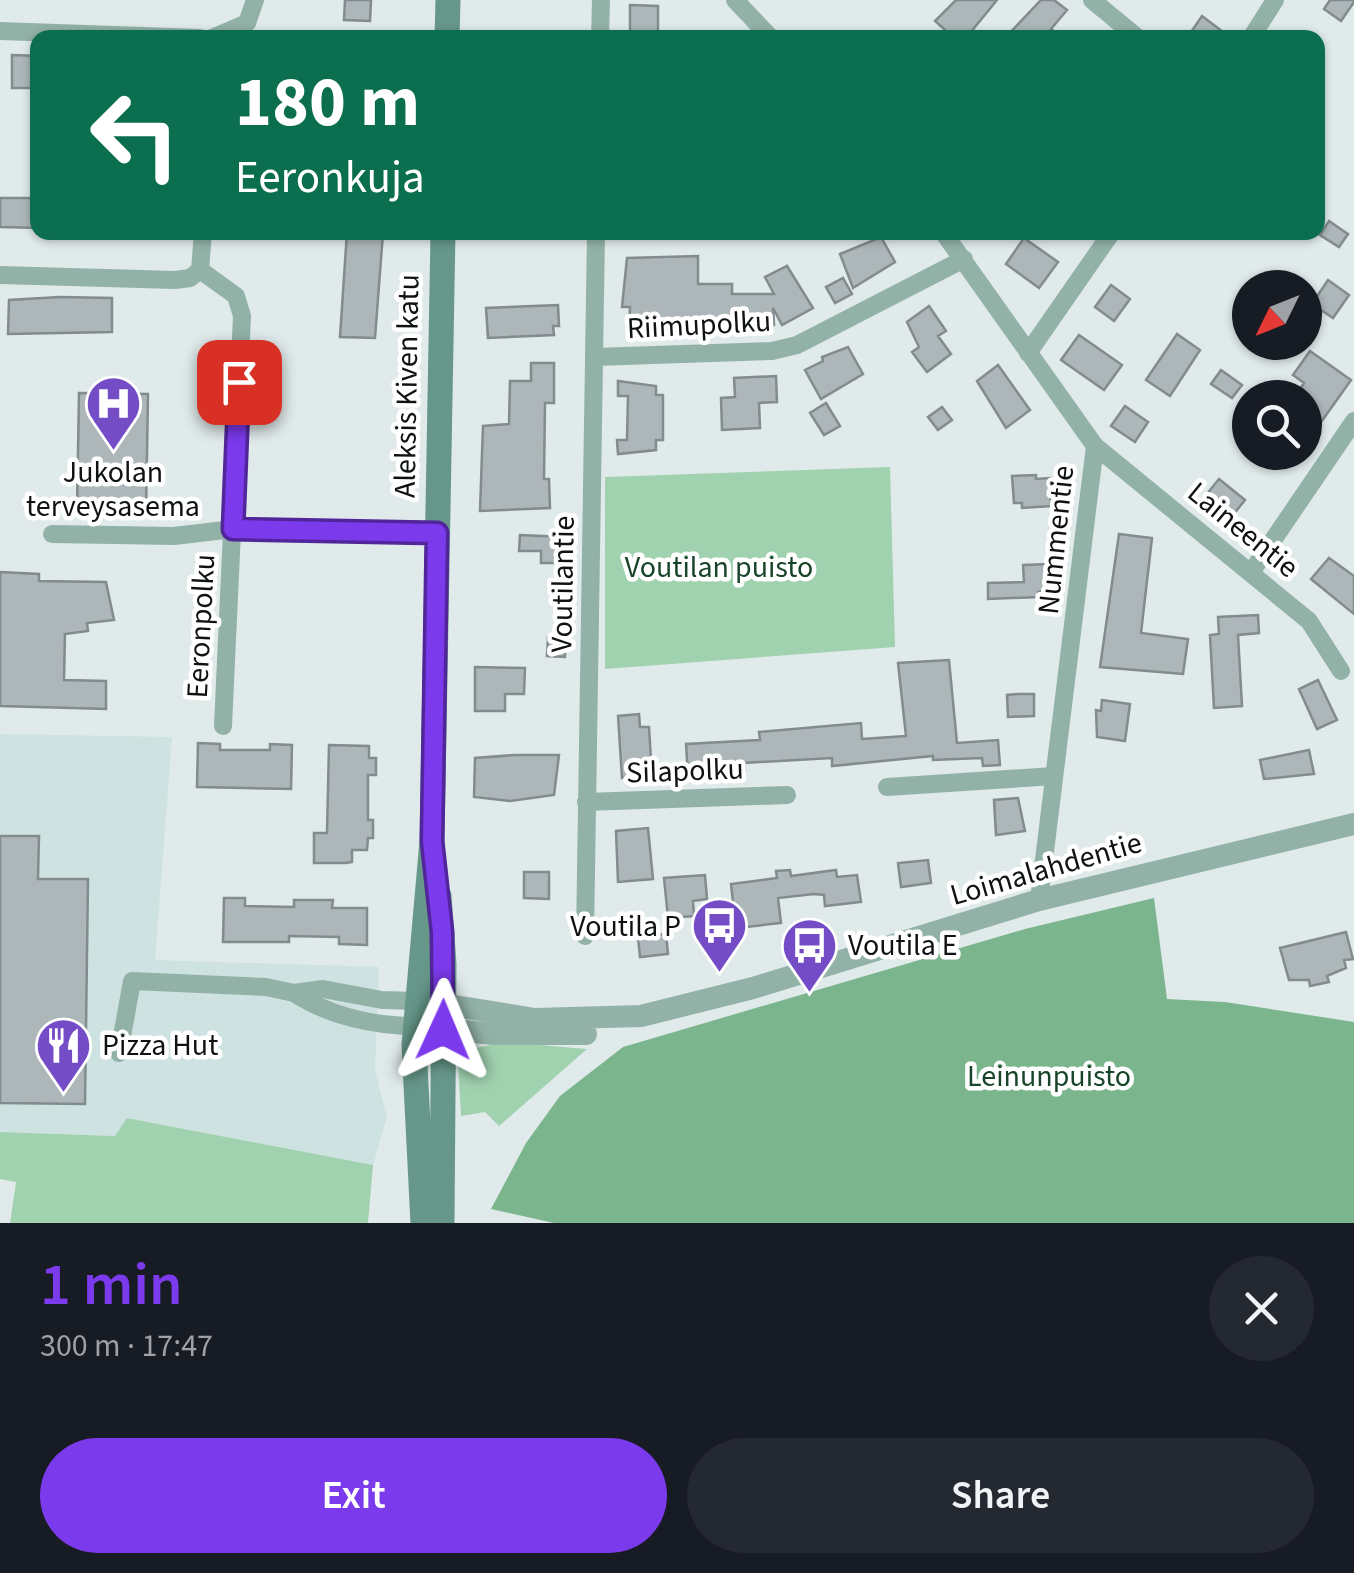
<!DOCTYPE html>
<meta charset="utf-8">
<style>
body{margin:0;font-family:"Source Sans 3",sans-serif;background:#242831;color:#f1f3f6;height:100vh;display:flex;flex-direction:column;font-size:38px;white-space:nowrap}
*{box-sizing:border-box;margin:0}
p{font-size:32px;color:#9ea1a6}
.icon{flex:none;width:55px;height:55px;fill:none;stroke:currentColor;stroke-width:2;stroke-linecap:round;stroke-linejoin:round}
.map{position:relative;height:1223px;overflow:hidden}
.panel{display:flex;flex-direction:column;background:#171b24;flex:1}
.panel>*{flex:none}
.top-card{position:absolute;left:30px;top:30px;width:1295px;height:210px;border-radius:20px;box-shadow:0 2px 8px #0004;background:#0b6e4f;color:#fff;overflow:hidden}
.needle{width:65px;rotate:227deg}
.fabs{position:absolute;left:1232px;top:270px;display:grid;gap:20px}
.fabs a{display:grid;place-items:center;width:90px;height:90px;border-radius:50%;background:#171b24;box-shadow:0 2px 8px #0004;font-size:50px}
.pin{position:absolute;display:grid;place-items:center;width:85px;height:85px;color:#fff;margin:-42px;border-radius:20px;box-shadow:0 5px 15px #0006}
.me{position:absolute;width:110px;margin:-55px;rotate:1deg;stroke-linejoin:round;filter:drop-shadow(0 0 8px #0008)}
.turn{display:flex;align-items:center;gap:35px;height:210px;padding:0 40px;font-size:45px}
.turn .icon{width:130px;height:130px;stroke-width:2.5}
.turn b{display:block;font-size:70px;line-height:85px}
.round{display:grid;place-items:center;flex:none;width:105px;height:105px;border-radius:52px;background:#242831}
.summary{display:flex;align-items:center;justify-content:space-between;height:170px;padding:0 40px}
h1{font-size:60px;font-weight:600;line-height:75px;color:#7c3aed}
.button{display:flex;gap:20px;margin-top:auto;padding:20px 40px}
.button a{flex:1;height:115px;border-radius:60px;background:#7c3aed;color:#fff;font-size:40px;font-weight:600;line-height:115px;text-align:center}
.button a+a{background:#242831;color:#f1f3f6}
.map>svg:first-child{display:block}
</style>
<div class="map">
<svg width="1354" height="1223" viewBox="0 0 1354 1223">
<rect width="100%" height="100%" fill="#e0eaea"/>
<path fill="#cee2e1" d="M0,734L172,737L155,960L379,967L375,1070L387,1117L373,1165L128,1118L115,1136L0,1132Z"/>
<path fill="#a1d2af" d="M890,467L895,647L605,669V477Z
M505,1042L587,1049L499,1126L485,1112L461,1116L458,1063L476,1048Z
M127,1118L373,1165L368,1223H10L16,1182L0,1179V1132L115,1136Z"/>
<path fill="#7bb58d" d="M1154,898L1167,999L1225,1002L1354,1022V1223H554L491,1209L526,1143L560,1096L623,1047L1025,929Z"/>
<path fill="#adb6b9" stroke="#828b8d" stroke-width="2.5" d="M345,0H371L370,21L344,20Z
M956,0H997L966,38H954L935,21Z
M1041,0H1054L1067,10L1051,29L1062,38H1005Z
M1330,0H1354V2L1341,21L1324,9Z
M630,5L658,6V38H630Z
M1202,16L1231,38H1187Z
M12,55L38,56V83H31V88H12Z
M0,198H38V228L0,227Z
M1329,221L1348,234L1339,247L1320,235Z
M347,232L383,233L375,338L340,337Z
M881,237L895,262L853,288L840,254Z
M1024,238L1058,262L1039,288L1006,264Z
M698,256V284H732V294H774L765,277L787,266L813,308L782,325L773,308L774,325L658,323V331H629L630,307H622L627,258Z
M843,278L852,294L835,303L826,287Z
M1328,280L1349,295L1333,318L1312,304Z
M1111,285L1130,299L1114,321L1095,307Z
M60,297L112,298V332L8,334L9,300Z
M558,305L559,326H553L554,335L488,338L486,308Z
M929,306L946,331L938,336L951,354L927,372L912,352L919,347L907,322Z
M1177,334L1200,350L1170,396L1146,380Z
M1079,335L1122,365L1104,390L1061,360Z
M848,347L863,374L821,399L805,370L823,361L822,357Z
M1310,351L1351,380L1319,425L1305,415V398H1294L1304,383L1293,375Z
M531,363H554V403H545L544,479H549L550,508L480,511L483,426L509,424L510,381H531Z
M998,365L1030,410L1006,428L977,381Z
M1221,370L1242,385L1232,398L1211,384Z
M776,376L777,402L759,403L760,428L722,430L721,398L735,397L734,378Z
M618,381L656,386V395H663V440H656V450L618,454L617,440H627L628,396H618Z
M79,393L148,394L146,514L77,512Z
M826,403L840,426L824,435L810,413Z
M1125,406L1148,422L1135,442L1111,426Z
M942,407L952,420L938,430L928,417Z
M1036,475V479L1050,478L1051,506L1022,508V503H1014L1012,476Z
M1219,479L1245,500L1229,520L1202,500Z
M1119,534L1152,538L1141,633L1188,639L1183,674L1100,667Z
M520,535L564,537L563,563H541V551H519Z
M1329,558L1354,576V614L1311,579Z
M1050,564L1051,591L1038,592V597L988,599V583L1024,582L1023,565Z
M0,572L39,574V581L106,582L114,620L87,623L88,631L65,634L64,680L106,681V709L0,706Z
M1258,615L1259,633L1238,635L1242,706L1214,708L1210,635L1219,634L1218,617Z
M548,637H565V657L547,656Z
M949,660L957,743L998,740L1000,765L983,766L982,758L933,760V756L832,766V758L744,763L745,771L688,775L686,744L760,740L759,732L861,723L862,739L906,736L898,663Z
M475,667L525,668L524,694H505V711H475Z
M1318,680L1337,720L1317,729L1299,689Z
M1019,694H1034V716L1008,717L1007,695Z
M1102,700L1130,704L1125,741L1097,737L1096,710L1101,711Z
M639,714L640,727H649L652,776L622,778L618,716Z
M198,743L220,744V750H270V744L292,745L291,789L197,787Z
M329,745L369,746V758H376V775H368V820H373V838H368L367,850H352V862L346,863H314V833H327Z
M1309,750L1314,774L1264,779L1260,760Z
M515,755H559L554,795L510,801L474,797L475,758Z
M1018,798L1025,831L996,835L994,800Z
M648,828L653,879L618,882L616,831Z
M0,836H39L38,879H88L85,1104L0,1103Z
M928,860L931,883L901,887L898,863Z
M790,870L791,876L836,870L837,877L857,875L861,902L825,906L824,895L814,894L778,898L781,923L736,928L731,884L777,878L776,871Z
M524,872H549V899L524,898Z
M705,875L707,899L693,901L694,916L668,918L664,878Z
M224,898H245V906L294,907V900H333L332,908H367V945L339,944V937L289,936V942H223Z
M1346,932L1353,959L1344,960L1346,968L1327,976L1329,982L1310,986L1309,980H1289L1280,948Z
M666,934L668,954L640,957L638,937Z"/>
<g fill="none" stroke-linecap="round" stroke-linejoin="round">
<path stroke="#92b2a8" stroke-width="18" d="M735,0L771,38
M1092,0L1138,38
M0,31L200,38
M212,38L247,23L255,0
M600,38L601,0
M1251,38L1275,0
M943,232L1095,446L1039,900
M200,270L203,232
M0,275L175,280L190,278L200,270L236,296L242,316L223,726
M1028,353L1112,232
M595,357L772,351L797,345L964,259
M1095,446L1309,621L1341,671
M52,534L174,536L233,529L437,533
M1252,571L1354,421
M887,787L1054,776
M586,802L787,795
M585,936L596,232
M294,993C329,1016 374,1026 415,1026
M119,1053L132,981L266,987L294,993L323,989L382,1000L417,1001"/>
<path stroke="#92b2a8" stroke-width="22" d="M430,1002L535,1019L641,1016L753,988L1039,900L1354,824
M415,1026L494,1034H586"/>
<path stroke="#669789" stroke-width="25" d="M447,38L448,0
M439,896L444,964L442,1223
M423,1223L414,1045L432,841L443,232"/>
</g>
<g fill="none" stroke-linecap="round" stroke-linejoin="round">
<defs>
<path id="route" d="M239,382L233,529L437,533L432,841L442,932L443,1030"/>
</defs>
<use href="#route" stroke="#51269a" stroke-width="25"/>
<use href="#route" stroke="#7c3aed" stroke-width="18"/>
</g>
<defs>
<symbol id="hospital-pin" viewBox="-11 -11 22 30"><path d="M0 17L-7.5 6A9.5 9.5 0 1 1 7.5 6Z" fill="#744dc6" stroke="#fff"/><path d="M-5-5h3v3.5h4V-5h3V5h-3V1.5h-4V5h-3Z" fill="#fff"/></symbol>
<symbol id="bus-pin" viewBox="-11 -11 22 30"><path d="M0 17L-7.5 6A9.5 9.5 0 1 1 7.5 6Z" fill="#744dc6" stroke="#fff"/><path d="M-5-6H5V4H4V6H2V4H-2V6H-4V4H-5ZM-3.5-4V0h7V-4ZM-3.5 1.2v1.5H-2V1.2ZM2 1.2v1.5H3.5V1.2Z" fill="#fff"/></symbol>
<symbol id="restaurant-pin" viewBox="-11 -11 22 30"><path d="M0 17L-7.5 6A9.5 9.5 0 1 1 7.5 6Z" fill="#744dc6" stroke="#fff"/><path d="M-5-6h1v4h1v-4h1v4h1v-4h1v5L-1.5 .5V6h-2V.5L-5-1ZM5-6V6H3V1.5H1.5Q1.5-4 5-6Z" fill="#fff"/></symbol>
</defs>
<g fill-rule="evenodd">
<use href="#hospital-pin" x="82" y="372" width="63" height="86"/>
<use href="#bus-pin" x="688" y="894" width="63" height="86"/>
<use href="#bus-pin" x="778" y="914" width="63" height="86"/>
<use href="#restaurant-pin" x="32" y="1014" width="63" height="86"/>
</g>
<g text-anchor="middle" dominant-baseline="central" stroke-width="9" stroke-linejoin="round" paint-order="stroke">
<g font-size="30" fill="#0f1212" stroke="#fff">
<text transform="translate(699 325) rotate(-3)">Riimupolku</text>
<text transform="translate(407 386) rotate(-89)">Aleksis Kiven katu</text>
<text transform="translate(1243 530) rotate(39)">Laineentie</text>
<text transform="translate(1056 540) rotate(-84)">Nummentie</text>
<text transform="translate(563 584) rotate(-89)">Voutilantie</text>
<text transform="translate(201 626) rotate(-87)">Eeronpolku</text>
<text transform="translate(685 771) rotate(-2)">Silapolku</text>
<text transform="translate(1046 869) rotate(-16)">Loimalahdentie</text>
</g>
<g font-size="30" fill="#0f1212" stroke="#fff" text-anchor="start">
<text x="113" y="472" text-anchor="middle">Jukolan<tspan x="113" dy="34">terveysasema</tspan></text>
<text x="681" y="926" text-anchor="end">Voutila P</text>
<text x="848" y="945">Voutila E</text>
<text x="102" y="1045">Pizza Hut</text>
</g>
<g font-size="30" fill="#18452a" stroke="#fff">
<text x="719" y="567">Voutilan puisto</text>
<text x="1049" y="1076">Leinunpuisto</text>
</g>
</g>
</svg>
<div class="fabs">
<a><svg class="needle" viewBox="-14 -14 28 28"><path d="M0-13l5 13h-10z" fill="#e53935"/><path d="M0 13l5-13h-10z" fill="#9ea1a6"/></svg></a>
<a><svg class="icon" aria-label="search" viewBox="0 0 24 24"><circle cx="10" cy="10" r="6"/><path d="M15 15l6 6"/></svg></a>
</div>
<div class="pin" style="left:239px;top:382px;background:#d93025"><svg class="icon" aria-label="arrive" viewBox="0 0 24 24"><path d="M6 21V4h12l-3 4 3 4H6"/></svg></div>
<svg class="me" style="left:443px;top:1030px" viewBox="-20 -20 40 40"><path d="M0-17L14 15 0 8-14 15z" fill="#7c3aed" stroke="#fff" stroke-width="4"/></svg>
<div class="top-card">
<div class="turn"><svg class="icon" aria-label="left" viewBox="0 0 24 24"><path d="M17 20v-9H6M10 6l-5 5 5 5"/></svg><div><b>180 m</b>Eeronkuja</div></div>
</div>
</div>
<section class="panel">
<div class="summary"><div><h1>1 min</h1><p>300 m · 17:47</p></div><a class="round"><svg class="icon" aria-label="close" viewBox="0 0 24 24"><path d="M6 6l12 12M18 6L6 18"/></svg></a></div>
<div class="button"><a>Exit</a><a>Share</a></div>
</section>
